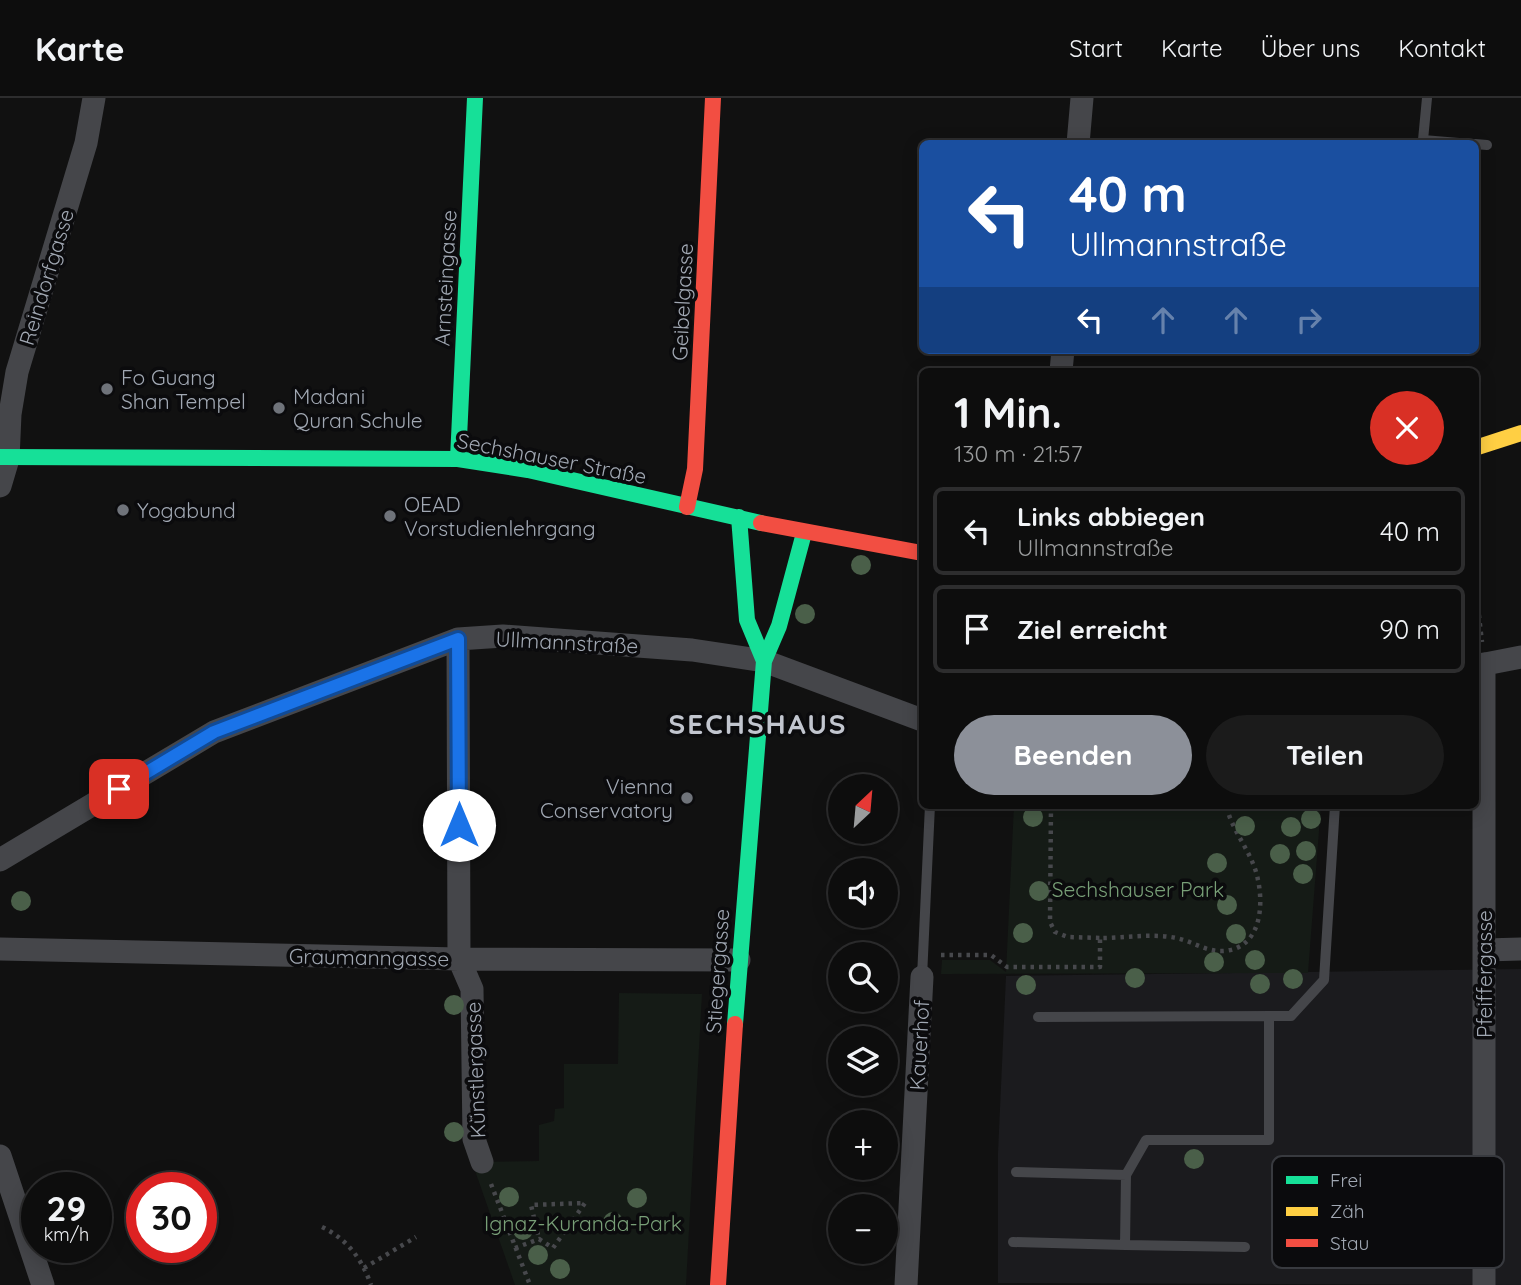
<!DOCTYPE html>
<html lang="de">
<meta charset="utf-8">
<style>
body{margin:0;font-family:Quicksand,sans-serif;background:#1b1b1b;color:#f1f3f6;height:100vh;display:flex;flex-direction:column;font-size:26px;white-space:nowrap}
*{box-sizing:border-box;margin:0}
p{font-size:23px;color:#9a9c9d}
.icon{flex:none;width:38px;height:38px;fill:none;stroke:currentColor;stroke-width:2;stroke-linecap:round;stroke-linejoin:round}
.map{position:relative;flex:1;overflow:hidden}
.details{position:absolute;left:919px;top:270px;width:560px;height:441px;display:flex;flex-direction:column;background:#0d0d0d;border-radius:10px;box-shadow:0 4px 18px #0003,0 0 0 2px #2d2d2e}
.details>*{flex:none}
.banner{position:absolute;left:919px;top:42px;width:560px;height:214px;border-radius:10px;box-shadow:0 4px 18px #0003,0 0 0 2px #2d2d2e;background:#1a4fa0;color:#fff;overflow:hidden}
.needle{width:46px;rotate:26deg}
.controls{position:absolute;left:828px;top:676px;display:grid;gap:14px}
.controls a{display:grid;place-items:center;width:70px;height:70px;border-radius:50%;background:#0d0d0d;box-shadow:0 4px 18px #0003,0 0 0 2px #2d2d2e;font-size:35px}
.speed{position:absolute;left:21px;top:1074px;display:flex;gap:14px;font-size:35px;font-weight:700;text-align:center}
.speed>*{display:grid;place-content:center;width:91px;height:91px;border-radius:50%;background:#0d0d0d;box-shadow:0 4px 18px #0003,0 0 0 2px #2d2d2e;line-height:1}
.speed small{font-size:18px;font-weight:400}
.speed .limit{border:10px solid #d22;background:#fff;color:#111}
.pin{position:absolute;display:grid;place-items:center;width:60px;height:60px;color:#fff;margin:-30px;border-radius:14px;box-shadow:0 4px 10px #0006}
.me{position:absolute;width:77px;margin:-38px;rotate:0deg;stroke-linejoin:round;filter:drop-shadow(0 0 5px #0008)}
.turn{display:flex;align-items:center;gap:24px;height:147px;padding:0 35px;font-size:32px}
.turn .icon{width:91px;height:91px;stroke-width:2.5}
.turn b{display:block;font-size:49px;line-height:60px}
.lanes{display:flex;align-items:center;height:66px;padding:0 35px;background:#0003;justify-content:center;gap:35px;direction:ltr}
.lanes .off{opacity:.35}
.round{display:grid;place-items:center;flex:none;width:74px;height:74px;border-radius:37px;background:#1b1b1b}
.overview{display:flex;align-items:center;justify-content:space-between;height:119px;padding:0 35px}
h1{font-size:42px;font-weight:700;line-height:52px}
.cta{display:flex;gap:14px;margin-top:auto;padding:14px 35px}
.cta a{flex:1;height:80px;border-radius:42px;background:#8c9099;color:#fff;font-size:28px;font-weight:700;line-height:80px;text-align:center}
.cta a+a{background:#1b1b1b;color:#f1f3f6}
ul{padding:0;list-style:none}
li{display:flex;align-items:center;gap:21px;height:88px;margin:0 14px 10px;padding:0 21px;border:4px solid #2d2d2e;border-radius:10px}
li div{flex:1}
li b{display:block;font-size:26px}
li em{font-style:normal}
header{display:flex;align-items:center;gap:42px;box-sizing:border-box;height:98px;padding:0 35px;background:#0d0d0d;border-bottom:2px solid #2d2d2e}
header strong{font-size:33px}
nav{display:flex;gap:38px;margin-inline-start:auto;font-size:24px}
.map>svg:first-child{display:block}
</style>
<header>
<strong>Karte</strong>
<nav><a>Start</a><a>Karte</a><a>Über uns</a><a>Kontakt</a></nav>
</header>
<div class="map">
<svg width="1521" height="1187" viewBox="0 0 1521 1187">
<rect width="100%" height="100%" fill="#111"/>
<path fill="#1b1b1e" d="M1521,871V1187L998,1185V1055L1006,878Z"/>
<path fill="#151b16" d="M1014,707H1321L1308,875L941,876L942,862H990L1006,874Z
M619,895L702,896L686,1187H515L472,1064L539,1063V1027L554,1023L555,1011L564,1010V966H618Z"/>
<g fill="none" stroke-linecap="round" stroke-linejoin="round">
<path stroke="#47484c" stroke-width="4.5" stroke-dasharray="3.5 5" stroke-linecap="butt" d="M1475,483L1482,544
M1051,707L1050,824L1055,834L1068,839L1100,840
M941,857H991L1007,869H1100V840C1124,840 1153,835 1176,840C1192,843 1206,854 1223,853C1260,851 1264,810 1258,782C1253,755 1232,734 1226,707
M491,1086L530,1187
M322,1129C347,1141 362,1161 371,1187
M515,1150L539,1141L553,1150L585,1105L531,1107L539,1141
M364,1170L416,1139"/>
<path stroke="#45464a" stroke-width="10" d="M1427,0L1423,42L1471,46
M1475,46L1487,47
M922,879L930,707
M1038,919L1291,918L1324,882L1335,707
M1016,1074L1126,1077L1146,1042H1269V919
M1013,1144L1125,1147L1126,1077
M1125,1147L1245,1149"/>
<path stroke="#45464a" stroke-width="23" d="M1078,46L1082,0
M1061,273L1063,252
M0,388L8,361L10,316L17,274L86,45L94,0
M458,541L459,861L472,891L474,1041L482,1064
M1484,566V1187
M1475,568L1521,559
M0,762L214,634L458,541L503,538L692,552L764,563L922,622
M0,851L459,861L739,862
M1485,852L1521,851
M0,1058L43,1187
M906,1187L922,879"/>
<path stroke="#16e098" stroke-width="16" d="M0,359L458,361L528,372L761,425
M458,361L475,0
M739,419L747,522L764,563
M735,926L764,563L779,528L804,435"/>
<path stroke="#ffcf43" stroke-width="16" d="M1475,350L1521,335"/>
<path stroke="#f24e42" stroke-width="16" d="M687,409L695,371L713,0
M761,425L922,455
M718,1187L735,926"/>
</g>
<g fill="#4a5f49">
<circle cx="861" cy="467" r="10"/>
<circle cx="805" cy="516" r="10"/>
<circle cx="1033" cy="719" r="10"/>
<circle cx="1311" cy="721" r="10"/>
<circle cx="1245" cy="728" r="10"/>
<circle cx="1291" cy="729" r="10"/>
<circle cx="1306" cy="753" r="10"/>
<circle cx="1280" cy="756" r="10"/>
<circle cx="1217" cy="765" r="10"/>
<circle cx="1303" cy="776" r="10"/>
<circle cx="1039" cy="793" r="10"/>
<circle cx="21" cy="803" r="10"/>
<circle cx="1227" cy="807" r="10"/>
<circle cx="1023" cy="835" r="10"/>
<circle cx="1236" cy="836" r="10"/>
<circle cx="1255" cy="862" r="10"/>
<circle cx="1214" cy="864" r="10"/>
<circle cx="1135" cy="880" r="10"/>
<circle cx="1293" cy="881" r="10"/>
<circle cx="1260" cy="886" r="10"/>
<circle cx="1026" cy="887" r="10"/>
<circle cx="454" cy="907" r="10"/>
<circle cx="454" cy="1034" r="10"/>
<circle cx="1194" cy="1061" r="10"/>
<circle cx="509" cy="1099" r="10"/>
<circle cx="637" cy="1100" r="10"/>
<circle cx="613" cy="1124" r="10"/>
<circle cx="523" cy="1132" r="10"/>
<circle cx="538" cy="1157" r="10"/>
<circle cx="560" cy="1171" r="10"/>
</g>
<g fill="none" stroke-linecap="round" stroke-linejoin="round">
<defs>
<path id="route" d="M119,691L214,634L458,541L459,727"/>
</defs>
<use href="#route" stroke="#114b97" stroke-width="18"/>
<use href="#route" stroke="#1a73e8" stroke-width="12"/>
</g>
<g fill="#6f737a" stroke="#0b0b0d" stroke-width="2.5">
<circle cx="107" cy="291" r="7"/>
<circle cx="279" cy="310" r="7"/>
<circle cx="123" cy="412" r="7"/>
<circle cx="390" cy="418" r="7"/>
<circle cx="687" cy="700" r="7"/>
</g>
<g text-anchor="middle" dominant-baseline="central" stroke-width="7" stroke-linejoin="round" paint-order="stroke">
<g font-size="21" fill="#a1a8b3" stroke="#0b0b0d">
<text transform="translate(46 179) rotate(-73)">Reindorfgasse</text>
<text transform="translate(445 180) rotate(-87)">Arnsteingasse</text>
<text transform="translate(682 204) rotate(-87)">Geibelgasse</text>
<text transform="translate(552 360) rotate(11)">Sechshauser Straße</text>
<text transform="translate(567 544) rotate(3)">Ullmannstraße</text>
<text transform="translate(369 859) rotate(1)">Graumanngasse</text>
<text transform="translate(717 873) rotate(-86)">Stiegergasse</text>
<text transform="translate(1484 876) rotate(-90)">Pfeiffergasse</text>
<text transform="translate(919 947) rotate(-87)">Kauerhof</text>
<text transform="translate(475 972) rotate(-92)">Künstlergasse</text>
</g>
<g font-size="21" fill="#a1a8b3" stroke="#0b0b0d" text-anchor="start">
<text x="121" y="279">Fo Guang<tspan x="121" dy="24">Shan Tempel</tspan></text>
<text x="293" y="298">Madani<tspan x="293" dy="24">Quran Schule</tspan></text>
<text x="404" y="406">OEAD<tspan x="404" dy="24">Vorstudienlehrgang</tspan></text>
<text x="137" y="412">Yogabund</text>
<text x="673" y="688" text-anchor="end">Vienna<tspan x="673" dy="24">Conservatory</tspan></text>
</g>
<g font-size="21" fill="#789f77" stroke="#0b0b0d">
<text x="1138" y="791">Sechshauser Park</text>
<text x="583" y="1125">Ignaz-Kuranda-Park</text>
</g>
<g font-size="28" font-weight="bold" letter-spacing="2" fill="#c2c6cf" stroke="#0b0b0d">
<text x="758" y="625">SECHSHAUS</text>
</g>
</g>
<rect x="1272" y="1058" width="232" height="112" rx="10" fill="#0b0b0d" stroke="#383a3f" stroke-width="2"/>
<rect x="1286" y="1078" width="32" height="8" fill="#16e098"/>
<rect x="1286" y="1109" width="32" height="9" fill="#ffcf43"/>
<rect x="1286" y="1141" width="32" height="8" fill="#f24e42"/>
<g font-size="19" fill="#a1a8b3">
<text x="1330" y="1089">Frei</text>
<text x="1330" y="1120">Zäh</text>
<text x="1330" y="1152">Stau</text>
</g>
</svg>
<div class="controls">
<a><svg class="needle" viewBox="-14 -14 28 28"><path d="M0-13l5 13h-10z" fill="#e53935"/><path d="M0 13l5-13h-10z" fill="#9a9c9d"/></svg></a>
<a><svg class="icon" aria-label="sound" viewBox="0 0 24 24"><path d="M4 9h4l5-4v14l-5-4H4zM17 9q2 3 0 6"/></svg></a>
<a><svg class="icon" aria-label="search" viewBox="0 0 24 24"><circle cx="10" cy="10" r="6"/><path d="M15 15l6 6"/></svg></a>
<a><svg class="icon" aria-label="layers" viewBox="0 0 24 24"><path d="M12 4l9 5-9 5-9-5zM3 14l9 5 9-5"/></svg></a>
<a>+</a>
<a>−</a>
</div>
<div class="speed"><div>29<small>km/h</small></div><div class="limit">30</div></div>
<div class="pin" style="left:119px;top:691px;background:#d93025"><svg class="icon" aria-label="arrive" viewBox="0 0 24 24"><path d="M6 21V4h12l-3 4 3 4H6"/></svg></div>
<svg class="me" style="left:459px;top:727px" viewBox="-20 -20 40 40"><circle r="19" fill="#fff"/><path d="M0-13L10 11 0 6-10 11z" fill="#1a73e8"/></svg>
<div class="banner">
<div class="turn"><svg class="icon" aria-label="left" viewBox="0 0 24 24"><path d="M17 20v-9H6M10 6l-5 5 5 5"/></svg><div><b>40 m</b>Ullmannstraße</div></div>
<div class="lanes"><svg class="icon" aria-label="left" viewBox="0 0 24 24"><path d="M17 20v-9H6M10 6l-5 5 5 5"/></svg><svg class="icon off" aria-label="ahead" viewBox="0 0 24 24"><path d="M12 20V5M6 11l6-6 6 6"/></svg><svg class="icon off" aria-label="ahead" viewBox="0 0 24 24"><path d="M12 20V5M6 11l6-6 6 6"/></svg><svg class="icon off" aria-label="right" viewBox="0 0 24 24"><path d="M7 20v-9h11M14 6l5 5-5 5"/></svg></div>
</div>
<section class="details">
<div class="overview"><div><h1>1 Min.</h1><p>130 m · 21:57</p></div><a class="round" style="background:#d93025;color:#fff"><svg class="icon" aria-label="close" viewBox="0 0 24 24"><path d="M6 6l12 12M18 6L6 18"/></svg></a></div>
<ul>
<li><svg class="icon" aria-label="left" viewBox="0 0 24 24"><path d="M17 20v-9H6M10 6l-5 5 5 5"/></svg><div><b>Links abbiegen</b><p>Ullmannstraße</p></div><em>40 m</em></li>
<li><svg class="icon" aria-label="arrive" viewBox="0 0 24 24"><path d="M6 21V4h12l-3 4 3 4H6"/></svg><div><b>Ziel erreicht</b></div><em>90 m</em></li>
</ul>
<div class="cta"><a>Beenden</a><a>Teilen</a></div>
</section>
</div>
